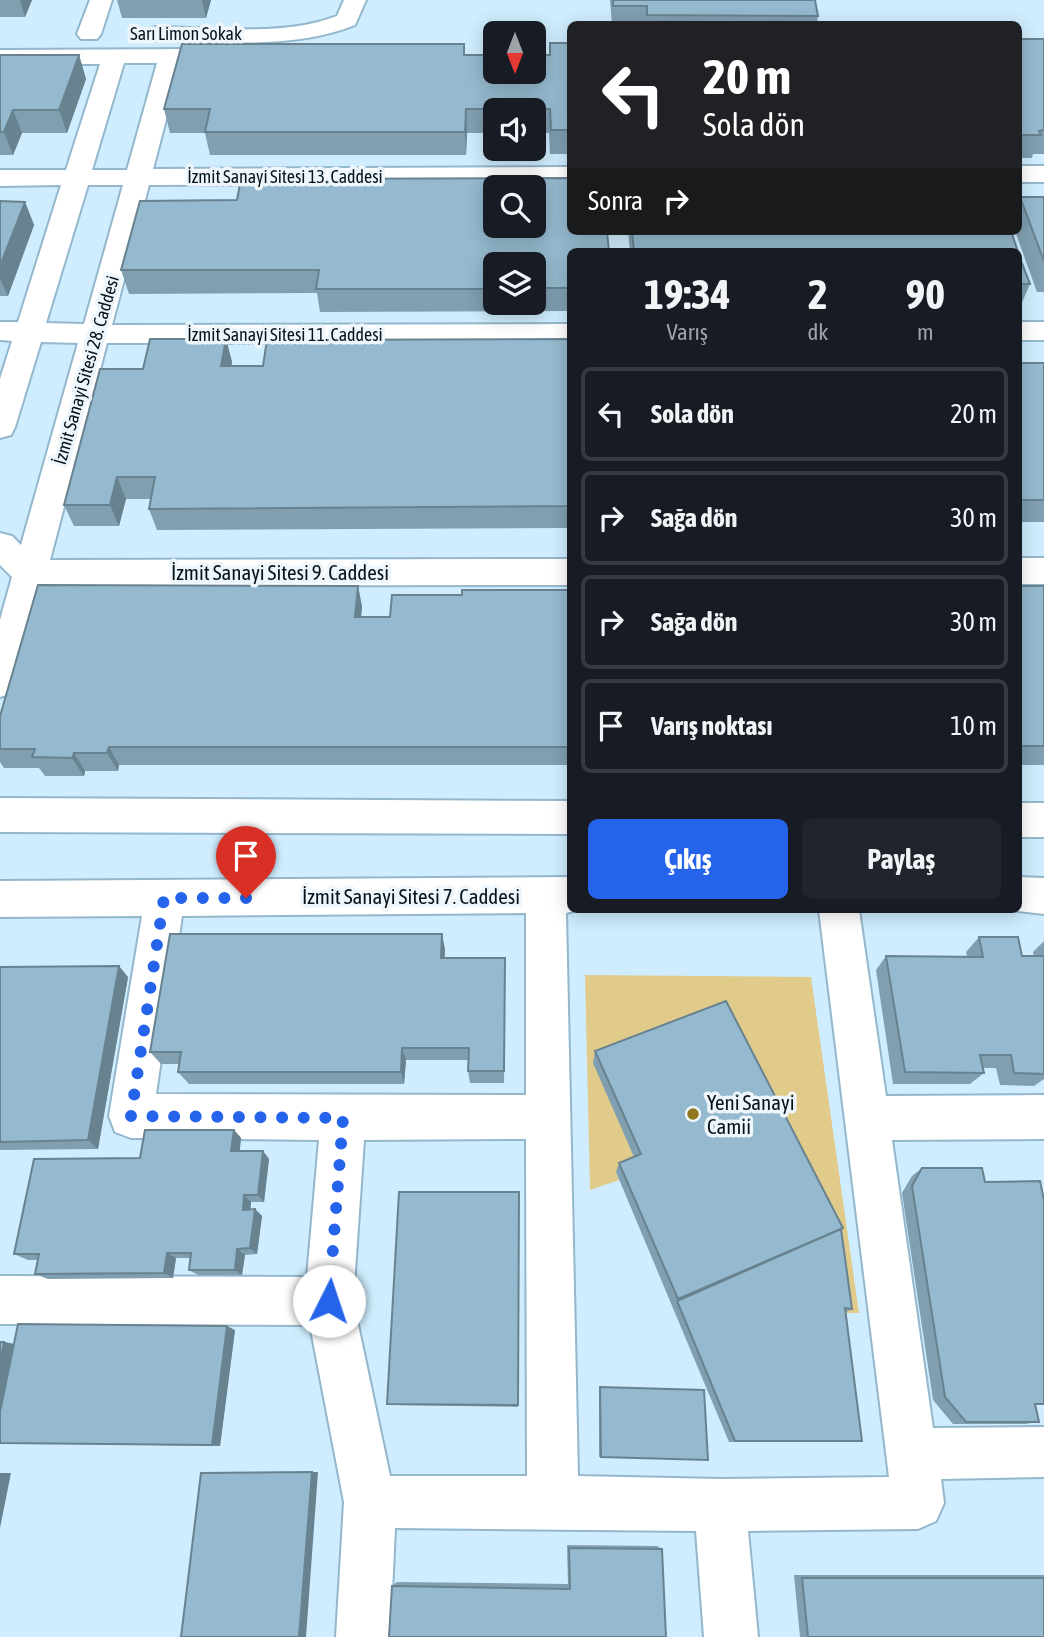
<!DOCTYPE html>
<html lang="tr">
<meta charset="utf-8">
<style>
body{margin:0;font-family:"Asap Condensed",sans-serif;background:#20242c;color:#f1f3f6;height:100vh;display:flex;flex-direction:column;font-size:26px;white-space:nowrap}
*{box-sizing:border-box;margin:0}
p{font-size:23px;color:#9ea1a6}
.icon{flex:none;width:38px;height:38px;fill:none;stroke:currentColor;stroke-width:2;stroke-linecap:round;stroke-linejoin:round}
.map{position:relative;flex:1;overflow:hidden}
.sheet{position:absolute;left:567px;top:248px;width:455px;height:665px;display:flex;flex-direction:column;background:#171b24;border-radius:10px;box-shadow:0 4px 18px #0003}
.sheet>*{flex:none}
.banner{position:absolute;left:567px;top:21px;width:455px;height:214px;border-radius:10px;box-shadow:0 4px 18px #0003;background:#202124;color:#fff;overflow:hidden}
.needle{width:46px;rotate:180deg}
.tools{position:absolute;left:483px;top:21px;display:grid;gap:14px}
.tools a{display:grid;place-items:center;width:63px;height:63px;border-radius:10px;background:#171b24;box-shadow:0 4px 18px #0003;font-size:35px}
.pin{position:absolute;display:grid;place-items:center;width:60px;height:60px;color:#fff;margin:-72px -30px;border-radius:50% 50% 50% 0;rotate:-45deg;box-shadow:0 0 7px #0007}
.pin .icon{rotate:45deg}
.me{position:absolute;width:77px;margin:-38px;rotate:4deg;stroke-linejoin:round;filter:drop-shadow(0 0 5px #0008)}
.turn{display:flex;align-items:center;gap:24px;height:147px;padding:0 21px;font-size:32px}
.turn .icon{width:91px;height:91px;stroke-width:2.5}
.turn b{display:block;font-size:49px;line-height:60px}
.then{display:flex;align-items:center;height:66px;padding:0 21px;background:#0003;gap:14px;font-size:26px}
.eta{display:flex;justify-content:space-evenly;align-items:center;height:119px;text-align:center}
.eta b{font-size:42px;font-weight:700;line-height:49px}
.action{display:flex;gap:14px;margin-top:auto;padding:14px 21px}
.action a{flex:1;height:80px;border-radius:10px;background:#2563eb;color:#fff;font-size:28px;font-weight:700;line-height:80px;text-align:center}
.action a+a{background:#20242c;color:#f1f3f6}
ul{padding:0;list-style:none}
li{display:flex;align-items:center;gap:21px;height:94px;margin:0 14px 10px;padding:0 7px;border:4px solid #363941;border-radius:10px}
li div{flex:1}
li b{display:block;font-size:26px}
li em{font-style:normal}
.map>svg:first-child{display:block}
</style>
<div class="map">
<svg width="1044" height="1637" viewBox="0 0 1044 1637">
<rect width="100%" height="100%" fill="#cfedfe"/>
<path fill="#e0cb8b" d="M585,975L811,977L859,1313H844L637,1164L616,1172L619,1180L590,1190Z"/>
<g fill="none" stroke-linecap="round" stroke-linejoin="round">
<defs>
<path id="street" d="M90,0H112L101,34L97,39H81L77,34Z
M344,0H366L355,25C293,50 222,41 156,41L148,39L144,34L148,29L156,27C214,27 282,37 337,16Z
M196,49L204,51L208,56L204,61L181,63L153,169L570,167V183L149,185L112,325L570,324V342L107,343L50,560L570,559V585L44,586L18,683L13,693L0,697V620L12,577L0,565V533L12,536L21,545L78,343L41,342L15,427L11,435L0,438V379L12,341L0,340V322H18L61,185L0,186V170H66L100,64H0V50ZM124,63H157L127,170H92ZM88,185H123L84,324L46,323Z
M1018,166H1044V182H1018Z
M1018,322H1044V340H1018Z
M1018,558H1044V584H1018Z
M0,798L570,801V834L0,832Z
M1018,803H1044V837H1018Z
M570,877V910H578L566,913L578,1476L720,1479L889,1477L819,910H859L886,1096L1044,1095V1139L892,1140L933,1428L1044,1427V1477L941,1479L944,1503L936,1521L918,1529L748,1531L758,1637H704L696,1531L395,1528L390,1637H336L344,1502L310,1325L0,1324V1276L307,1277L319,1140L131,1138L115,1132L109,1116L142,916L0,917V881ZM526,913V1095L156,1094L182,916ZM526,1139L527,1476H390L353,1301L364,1140Z
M1018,877L1044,878V914L1010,910H1018Z"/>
</defs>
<use href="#street" stroke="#93b7cc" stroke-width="4"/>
<use href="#street" fill="#fff" fill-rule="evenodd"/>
</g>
<path fill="#809fb1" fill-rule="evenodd" d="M0,0H32L25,17H0Z
M117,0H211L206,18H122Z
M610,0H815L818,16L817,24H612Z
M1018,39H1044V154H1033L1032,158H1018Z
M570,43V154H550L549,133H534V110H495V133H467L466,155H210L205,133H170L164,109L464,55H550Z
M0,55H79L86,79L67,133H22L13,155H0Z
M1020,197H1044V292H1037L1015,231H1018V201Z
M0,201L25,202L34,225L8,296H0Z
M628,231H1011L1018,252H630Z
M570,252V311L320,312L317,293L129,294L121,270ZM495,264H534V303H495Z
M1018,253L1030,284L1020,307H1018Z
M226,339L232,362L231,366H263L570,339V528L157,530L149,509L151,499H126L119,526H74L64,505L143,369Z
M1018,363H1044V522H1018Z
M358,586L362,607L361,617H390L462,595L570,590V765H119L118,771H85L84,776H45L39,768H4L0,762V716Z
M1018,586H1044V765H1018Z
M979,937L1022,956H1034L1033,952L1044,941V1079L1034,1086L1000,1085L996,1068H983L984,1073L970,1084H893L876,970L886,956H967L966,952Z
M445,949L444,958L505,973L504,1083H470L468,1071V1060H406L404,1084H189L178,1072L179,1064H161L150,1052Z
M0,967L128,977L98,1149L0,1150Z
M595,1051L841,1229L852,1309L846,1312L862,1441L729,1442L616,1172L619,1163L634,1157L593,1063Z
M234,1130L241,1138L239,1151H263L269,1159L264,1202H251L250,1209H255L262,1216L257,1254L245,1255L242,1275H198L189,1270L190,1258H176L173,1278L48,1279L35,1274L38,1260H28L14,1254L140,1158Z
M922,1168L985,1182L1044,1200V1405H1036L1039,1422L1025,1424H953L933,1400L902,1193L912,1176Z
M519,1192L518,1407L391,1405L387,1404Z
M235,1330L220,1446L0,1443L4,1342L14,1344Z
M600,1387L708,1460L599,1457V1389Z
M567,1545L657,1546L662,1549L666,1637L392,1586L397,1582L568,1584Z
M794,1575H1044V1637H800Z"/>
<path fill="#688290" d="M20,0H32L25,17Z
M202,0H211L206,18Z
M79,55L86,79L67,133L59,110Z
M466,109L467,133L466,155L465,132Z
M13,110L22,133L13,155L4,132Z
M25,202L34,225L8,296L0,279V266Z
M226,339L232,362L227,389L221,366Z
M117,477L126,499L119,526L110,505Z
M358,586L362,607L359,637L355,617Z
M109,747L119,765L118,771L107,753Z
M74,753L85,771L84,776L72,758Z
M442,934L445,949L444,973L441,958Z
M119,966L128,977L98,1149L88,1140Z
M402,1048L406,1060L404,1084L401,1072Z
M234,1130L241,1138L239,1159L231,1151Z
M263,1151L269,1159L264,1202L258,1195Z
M244,1195L251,1202L250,1217L243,1210Z
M255,1209L262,1216L257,1254L250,1248Z
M237,1249L245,1255L242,1275L235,1270Z
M167,1253L176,1258L173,1278L164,1273Z
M227,1326L235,1330L220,1446L212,1445Z
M4,1342L14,1344L0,1414V1363Z
M312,1472H318L306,1637H299Z
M0,1473H11L0,1528Z"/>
<path fill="#95b9ce" stroke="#688290" stroke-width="2" fill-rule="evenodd" d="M613,0H815L818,16L647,15V6H613Z
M1018,39H1044V130L1039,131L1041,135H1018Z
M550,43H570V130H551L550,109H466L465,132H205L210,109H164L182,44H464V55H495V72H534V55H550Z
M0,55H79L59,110H13L4,132H0Z
M570,178V231H607L609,252H570V288H534V264H495V289H316L319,270H121L140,201L237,200L241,179ZM495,187H534V226H495Z
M1020,197H1044V261Z
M0,201L25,202L0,266Z
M632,231H1011L1018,252H634Z
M1018,253L1030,284H1018Z
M150,339H226L221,366H263L267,340L570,339V506L149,509L155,477H117L110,505H64L100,369H143Z
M1018,363H1044V500H1018Z
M38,585L358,586L355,617H390L392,595H462V590H570V747H109L107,753H74L72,758L32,757L35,749H0V716Z
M1018,586H1044V746H1018Z
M170,934H442L441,958H505L504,1071H468L469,1048H402L401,1072H178L181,1052H150Z
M979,937H1018L1022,956H1044V1074L1014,1073L1011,1055H980L984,1073L905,1072L886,956L983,957Z
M119,966L88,1140L0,1142V967Z
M726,1001L843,1228L678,1299L619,1163L641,1154L595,1051Z
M145,1130H234L231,1151H263L258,1195H244L243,1210L255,1209L250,1248L237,1249L235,1270H189L191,1253H167L164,1273L35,1274L39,1254H14L34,1159L140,1158Z
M922,1168H982L985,1182L1040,1181L1044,1200V1404H1035L1039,1422H966L945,1397L912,1186Z
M399,1192H519L518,1405L387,1404Z
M841,1229L852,1309L845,1308L862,1441H735L677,1301Z
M18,1324L227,1326L212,1445L0,1443V1412Z
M0,1342H4L0,1363Z
M600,1387L704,1390L708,1460L601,1457Z
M312,1472L299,1637H181L201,1473Z
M569,1548L662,1549L666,1637H389L392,1586L570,1589Z
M802,1578H1044V1637H808Z"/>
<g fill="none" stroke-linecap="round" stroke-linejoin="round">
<path stroke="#2563eb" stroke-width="12" stroke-dasharray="0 21.6" d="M246,898H164L131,1116L343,1118L329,1301"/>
</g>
<circle fill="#90761c" stroke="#eff6fb" stroke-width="2.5" cx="693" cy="1114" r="7"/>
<g text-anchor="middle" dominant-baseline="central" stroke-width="7" stroke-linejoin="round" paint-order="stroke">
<g font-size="18" fill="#06131b" stroke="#eff6fb">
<text x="186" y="33">Sarı Limon Sokak</text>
<text x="285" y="176">İzmit Sanayi Sitesi 13. Caddesi</text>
<text x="285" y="334">İzmit Sanayi Sitesi 11. Caddesi</text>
<text transform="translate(86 370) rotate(-74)">İzmit Sanayi Sitesi 28. Caddesi</text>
</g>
<g font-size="21" fill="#06131b" stroke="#eff6fb">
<text x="280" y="572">İzmit Sanayi Sitesi 9. Caddesi</text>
<text x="411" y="896">İzmit Sanayi Sitesi 7. Caddesi</text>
</g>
<g font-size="21" fill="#06131b" stroke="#eff6fb" text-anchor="start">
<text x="707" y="1102">Yeni Sanayi<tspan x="707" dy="24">Camii</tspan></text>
</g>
</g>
</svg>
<div class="tools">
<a><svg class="needle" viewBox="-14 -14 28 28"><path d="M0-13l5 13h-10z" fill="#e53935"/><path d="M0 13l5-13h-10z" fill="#9ea1a6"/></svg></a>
<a><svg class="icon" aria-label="sound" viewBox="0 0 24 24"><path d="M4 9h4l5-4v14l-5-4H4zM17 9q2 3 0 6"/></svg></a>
<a><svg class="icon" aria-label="search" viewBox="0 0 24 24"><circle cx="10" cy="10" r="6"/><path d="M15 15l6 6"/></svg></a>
<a><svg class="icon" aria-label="layers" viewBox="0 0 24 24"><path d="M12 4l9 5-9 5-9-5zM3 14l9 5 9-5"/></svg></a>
</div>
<div class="pin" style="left:246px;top:898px;background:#d93025"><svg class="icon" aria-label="arrive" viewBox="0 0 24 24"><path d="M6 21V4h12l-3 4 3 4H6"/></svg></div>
<svg class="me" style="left:329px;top:1301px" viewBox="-20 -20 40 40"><circle r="19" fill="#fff"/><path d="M0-13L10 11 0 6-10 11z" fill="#2563eb"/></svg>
<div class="banner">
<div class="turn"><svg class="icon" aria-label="left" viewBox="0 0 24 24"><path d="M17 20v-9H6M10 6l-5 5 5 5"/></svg><div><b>20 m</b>Sola dön</div></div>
<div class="then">Sonra<svg class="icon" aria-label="right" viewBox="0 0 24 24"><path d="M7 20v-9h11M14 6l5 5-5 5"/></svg></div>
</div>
<section class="sheet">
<div class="eta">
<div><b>19:34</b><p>Varış</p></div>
<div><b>2</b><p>dk</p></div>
<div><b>90</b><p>m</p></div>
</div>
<ul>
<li><svg class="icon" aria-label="left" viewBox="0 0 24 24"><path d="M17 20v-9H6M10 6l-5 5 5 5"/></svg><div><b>Sola dön</b></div><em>20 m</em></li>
<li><svg class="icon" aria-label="right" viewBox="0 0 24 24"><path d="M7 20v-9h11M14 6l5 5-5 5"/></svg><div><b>Sağa dön</b></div><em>30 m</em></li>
<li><svg class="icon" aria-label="right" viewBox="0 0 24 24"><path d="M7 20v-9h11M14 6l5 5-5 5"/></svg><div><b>Sağa dön</b></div><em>30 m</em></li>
<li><svg class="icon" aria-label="arrive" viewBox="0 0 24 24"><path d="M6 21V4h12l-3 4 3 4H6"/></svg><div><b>Varış noktası</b></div><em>10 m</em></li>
</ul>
<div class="action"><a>Çıkış</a><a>Paylaş</a></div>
</section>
</div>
